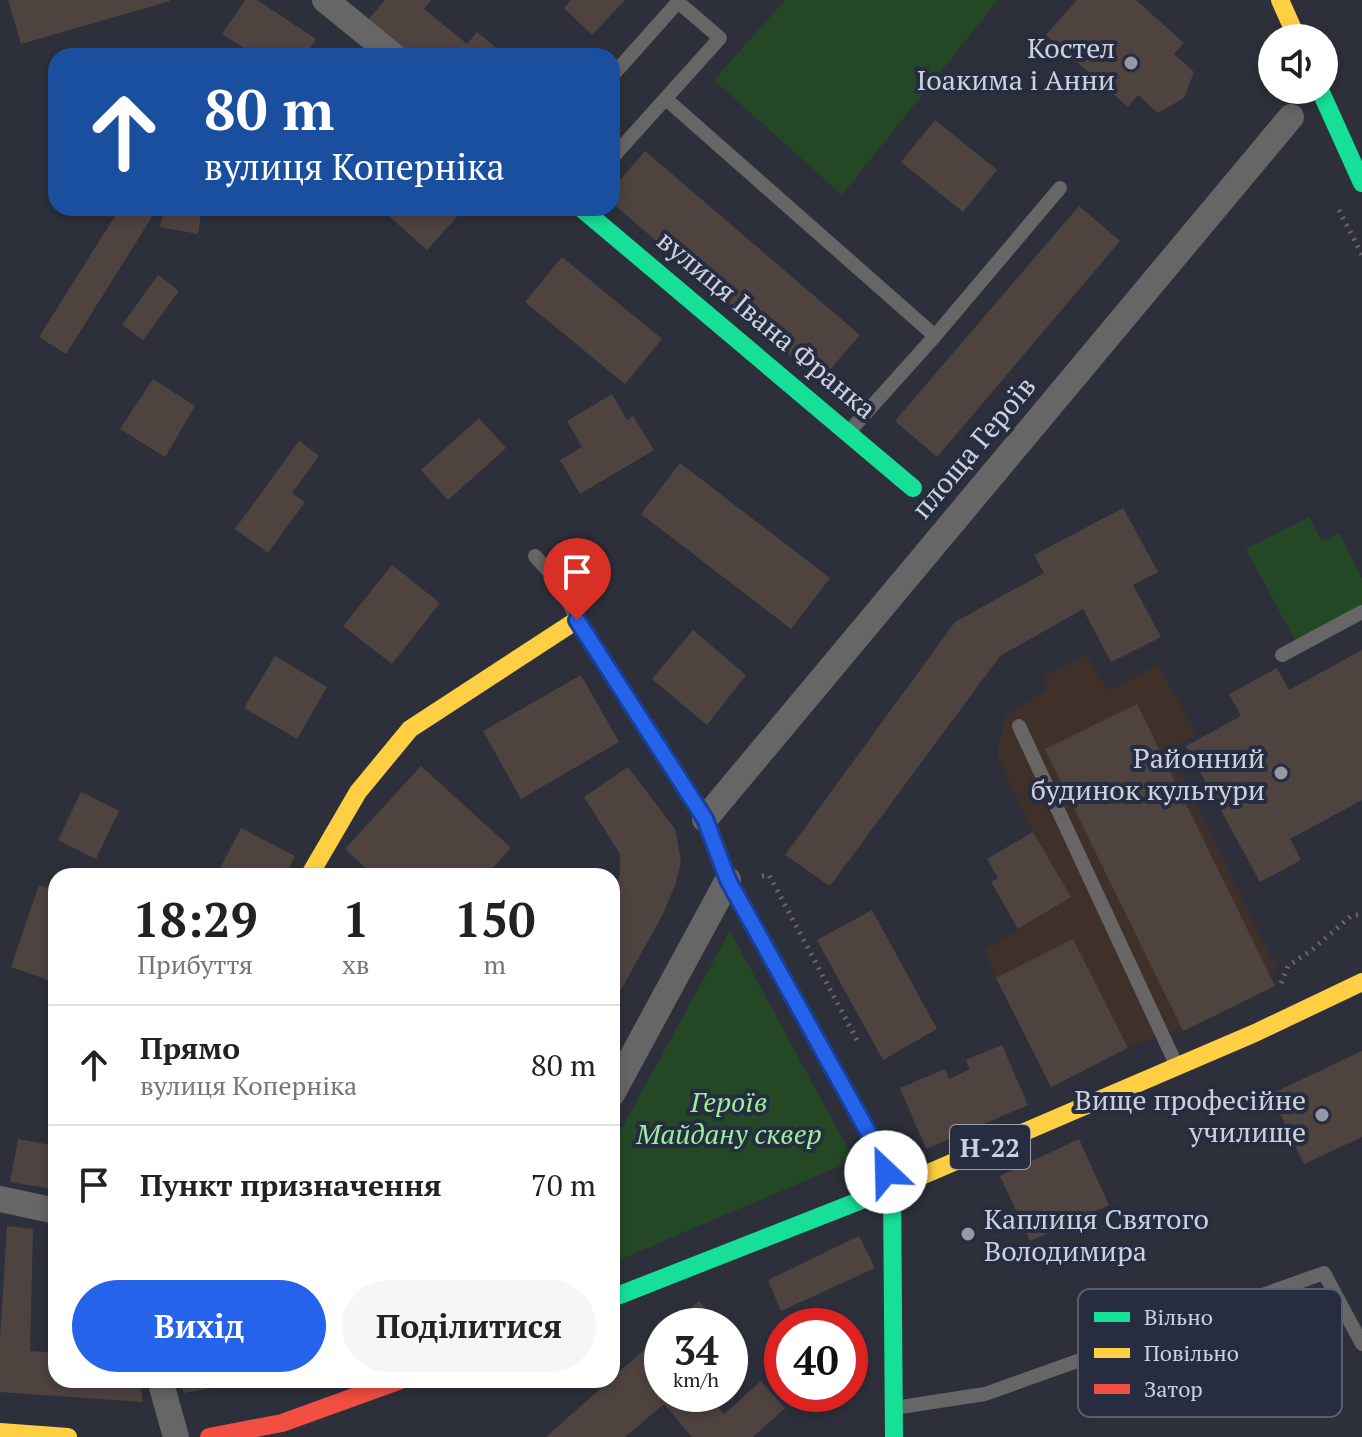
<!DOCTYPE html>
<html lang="uk">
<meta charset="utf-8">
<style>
body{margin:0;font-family:"PT Serif",serif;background:#f6f6f6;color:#222;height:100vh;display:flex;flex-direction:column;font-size:30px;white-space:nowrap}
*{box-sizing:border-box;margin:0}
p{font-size:26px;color:#767676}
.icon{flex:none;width:44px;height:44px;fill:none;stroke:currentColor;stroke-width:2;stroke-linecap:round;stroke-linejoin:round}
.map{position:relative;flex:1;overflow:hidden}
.panel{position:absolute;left:48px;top:868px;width:572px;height:520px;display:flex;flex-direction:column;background:#fff;border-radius:24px;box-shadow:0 4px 12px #0003}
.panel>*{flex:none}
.banner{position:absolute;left:48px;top:48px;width:572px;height:168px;border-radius:24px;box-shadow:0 4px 12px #0003;background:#1a4fa0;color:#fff;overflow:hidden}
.buttons{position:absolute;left:1258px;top:24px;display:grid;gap:16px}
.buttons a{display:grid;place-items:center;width:80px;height:80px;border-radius:50%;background:#fff;box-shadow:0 4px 12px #0003;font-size:40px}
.speed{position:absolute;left:644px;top:1308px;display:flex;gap:16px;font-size:40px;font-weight:700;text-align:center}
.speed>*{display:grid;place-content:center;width:104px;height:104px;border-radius:50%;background:#fff;box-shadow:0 4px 12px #0003;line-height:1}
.speed small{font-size:20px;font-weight:400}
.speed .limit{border:12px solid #d22;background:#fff;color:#111}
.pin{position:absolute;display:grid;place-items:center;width:68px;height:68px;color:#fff;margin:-82px -34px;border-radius:50% 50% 50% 0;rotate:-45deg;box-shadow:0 0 8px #0007}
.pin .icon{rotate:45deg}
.me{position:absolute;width:88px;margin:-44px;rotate:336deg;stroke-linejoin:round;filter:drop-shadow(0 0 6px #0008)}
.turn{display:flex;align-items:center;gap:28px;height:168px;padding:0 24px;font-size:36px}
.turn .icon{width:104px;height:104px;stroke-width:2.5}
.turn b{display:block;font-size:56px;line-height:68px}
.eta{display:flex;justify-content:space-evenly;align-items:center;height:136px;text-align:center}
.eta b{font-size:48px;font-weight:800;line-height:56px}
.button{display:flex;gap:16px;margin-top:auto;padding:16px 24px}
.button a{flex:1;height:92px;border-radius:48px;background:#2563eb;color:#fff;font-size:32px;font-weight:800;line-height:92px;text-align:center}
.button a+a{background:#f6f6f6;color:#222}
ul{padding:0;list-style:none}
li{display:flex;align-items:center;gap:24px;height:120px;padding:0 24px;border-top:2px solid #e0e0e0}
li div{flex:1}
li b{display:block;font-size:30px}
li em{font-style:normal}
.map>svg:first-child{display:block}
</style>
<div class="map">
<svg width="1362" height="1437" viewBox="0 0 1362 1437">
<rect width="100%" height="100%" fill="#2d303a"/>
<path fill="#3f312a" d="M1087,655L1108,691L1158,665L1197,734L1169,748L1277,969L1269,975L1275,986L1183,1031L1164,1034L1128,1048L1051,1087L996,978L985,950L1071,897L1033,832L997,755L1005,716L1047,690L1043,677Z"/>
<path fill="#244826" d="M785,0H998L842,195L714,80Z
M1309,517L1322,541L1339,533L1362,578V612L1298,646L1246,549Z
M730,931L854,1160L612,1263V1146Z"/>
<path fill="#4f4340" d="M8,0H169L170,1L21,44Z
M245,0H257L316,39L305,56H256L222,34Z
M385,0H431L424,9L467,44L477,32L506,56H415L369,19Z
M571,0H625L592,35L564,8Z
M1077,0H1136L1184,43L1174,54L1194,72L1184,98L1158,113L1138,95L1128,107L1046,35Z
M935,120L997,170L963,212L901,162Z
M645,151L860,335L820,381L612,203V189Z
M1079,206L1120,241L937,457L895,421Z
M120,208H138L152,217L66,354L39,337Z
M164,208H202L198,234L160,227Z
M380,208H465L427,250Z
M562,257L662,339L625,384L525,302Z
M158,275L179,291L143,340L122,325Z
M153,379L195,406L165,457L120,429Z
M612,394L627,420L633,416L654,450L580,494L560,460L582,447L567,421Z
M479,418L506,448L448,500L421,470Z
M299,441L319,456L292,493L305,502L268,553L235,529Z
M680,463L830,578L791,629L641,514Z
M1123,508L1158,572L1133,585L1161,637L1111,662L1083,609L1000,656L830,886L785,855L955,622L1044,573L1034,555Z
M392,565L440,603L392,664L343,626Z
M693,630L746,675L707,725L652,679Z
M1362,650V800L1290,839L1301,860L1260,882L1186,746L1241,716L1229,694L1277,668L1289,690Z
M275,656L327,687L297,739L244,708Z
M581,675L619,742L521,799L483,731Z
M1137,704L1275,986L1183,1031L1045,749Z
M421,766L511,848L486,876H374L345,849Z
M628,767L675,829L681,861L676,883L663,914L612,1006V897L620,874V854L584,797Z
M81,792L119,811L96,859L58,840Z
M241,828L295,856L285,876H216Z
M1033,832L1071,897L1018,929L991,882L998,878L987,859Z
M39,885L56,891V957L48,980L11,967Z
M872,910L937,1029L883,1060L817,940Z
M1073,939L1128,1048L1051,1087L996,978Z
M1002,1045L1028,1105L926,1149L900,1088L945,1069L949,1079L970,1069L966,1060Z
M1362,1051V1137L1304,1164L1271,1094Z
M18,1139L56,1146L52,1189L10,1182Z
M1079,1139L1109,1205L1030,1241L1000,1176Z
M7,1226L33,1229L30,1351L56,1353V1380H139L143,1402L0,1392V1340Z
M859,1236L875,1268L781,1311L768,1280Z
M699,1301L721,1326H671Z
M662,1334V1394H707L724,1414L761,1381L785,1408L753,1437H692L664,1404L625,1437H546Z
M179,1380H247V1382L184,1393Z"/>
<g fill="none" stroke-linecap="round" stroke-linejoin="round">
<path stroke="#68686c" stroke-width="5" stroke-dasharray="2 6" stroke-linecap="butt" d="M1265,54L1272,72
M1339,210L1362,255
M762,876L769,875L857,1040
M1281,983L1288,966L1313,949L1351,916L1362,914"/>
<path stroke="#676566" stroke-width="14" d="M612,76L678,2L720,38L612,158
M666,99L935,336
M847,434L935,336L1060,188
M535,556L560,584L576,618
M1282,655L1362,612
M1019,726L1175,1062
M1096,1354L1103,1373
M894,1408L985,1394L1324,1273L1362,1344"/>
<path stroke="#676566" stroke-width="26" d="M325,0L394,56
M705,819L1291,117
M612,1094L728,880
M0,1199L56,1211
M160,1380L176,1437"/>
<path stroke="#16e098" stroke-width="18" d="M1320,90L1362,183
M581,208L913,488
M798,1006L881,1155L892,1189L894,1437
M612,1298L905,1183"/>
<path stroke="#ffcf43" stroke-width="18" d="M1280,0L1297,38
M309,876L358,792L410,729L577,620L645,726
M905,1183L1255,1033L1362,982
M0,1432L68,1437"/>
<path stroke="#f24e42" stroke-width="18" d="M645,726L705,819L728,880L798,1006
M209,1437L282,1423L401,1380"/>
</g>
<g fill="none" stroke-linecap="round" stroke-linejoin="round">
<defs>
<path id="route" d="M577,620L705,819L728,880L881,1155L886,1172"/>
</defs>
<use href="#route" stroke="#184099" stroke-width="20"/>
<use href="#route" stroke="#2563eb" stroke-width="14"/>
</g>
<g fill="#9499a4" stroke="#272d40" stroke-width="3">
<circle cx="1131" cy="63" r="8"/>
<circle cx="1281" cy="773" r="8"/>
<circle cx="1322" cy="1115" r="8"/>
<circle cx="968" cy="1234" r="8"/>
</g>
<g text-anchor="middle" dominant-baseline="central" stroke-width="8" stroke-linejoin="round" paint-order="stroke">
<rect fill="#272d40" stroke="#9aa0ae" stroke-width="2" x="950" y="1125" width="80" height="44" rx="6"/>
<g font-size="26" font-weight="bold" fill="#ccd1dd">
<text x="990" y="1147">Н-22</text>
</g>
<g font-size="28" fill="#ccd1dd" stroke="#272d40" text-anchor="end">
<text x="1115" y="47">Костел<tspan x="1115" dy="32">Іоакима і Анни</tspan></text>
<text x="1265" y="757">Районний<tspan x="1265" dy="32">будинок культури</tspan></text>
<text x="1306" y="1099">Вище професійне<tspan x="1306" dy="32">училище</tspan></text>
<text x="984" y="1218" text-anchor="start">Каплиця Святого<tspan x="984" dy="32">Володимира</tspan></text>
</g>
<g font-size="28" fill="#ccd1dd" stroke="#272d40">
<text transform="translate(767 324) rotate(40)">вулиця Івана Франка</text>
<text transform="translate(973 447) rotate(-50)">площа Героїв</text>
</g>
<g font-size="28" font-style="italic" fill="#9aee98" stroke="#272d40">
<text x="729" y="1101">Героїв<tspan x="729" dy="32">Майдану сквер</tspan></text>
</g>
</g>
<rect x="1078" y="1289" width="264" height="128" rx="12" fill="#272d40" stroke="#595e6f" stroke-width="2"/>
<rect x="1094" y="1312" width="36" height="10" fill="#16e098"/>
<rect x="1094" y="1348" width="36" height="10" fill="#ffcf43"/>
<rect x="1094" y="1384" width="36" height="10" fill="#f24e42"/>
<g font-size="22" fill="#ccd1dd">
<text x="1144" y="1325">Вільно</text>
<text x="1144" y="1361">Повільно</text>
<text x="1144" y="1397">Затор</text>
</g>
</svg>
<div class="buttons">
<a><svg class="icon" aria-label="sound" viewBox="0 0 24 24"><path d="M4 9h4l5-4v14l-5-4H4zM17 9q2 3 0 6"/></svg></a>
</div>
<div class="speed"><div>34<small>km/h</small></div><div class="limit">40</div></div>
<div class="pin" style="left:577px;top:620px;background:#d93025"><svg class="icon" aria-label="arrive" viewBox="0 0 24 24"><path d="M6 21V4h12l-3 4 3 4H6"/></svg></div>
<svg class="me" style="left:886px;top:1172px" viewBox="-20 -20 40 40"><circle r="19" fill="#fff"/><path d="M0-13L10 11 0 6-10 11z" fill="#2563eb"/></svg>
<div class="banner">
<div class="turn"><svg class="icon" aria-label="ahead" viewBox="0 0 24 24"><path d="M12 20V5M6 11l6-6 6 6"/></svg><div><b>80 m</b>вулиця Коперніка</div></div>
</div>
<section class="panel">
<div class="eta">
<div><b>18:29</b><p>Прибуття</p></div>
<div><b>1</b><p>хв</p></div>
<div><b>150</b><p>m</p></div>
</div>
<ul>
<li><svg class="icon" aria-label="ahead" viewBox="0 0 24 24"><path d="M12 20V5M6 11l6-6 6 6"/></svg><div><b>Прямо</b><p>вулиця Коперніка</p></div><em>80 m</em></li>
<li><svg class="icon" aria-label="arrive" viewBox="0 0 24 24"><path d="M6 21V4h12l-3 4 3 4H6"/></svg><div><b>Пункт призначення</b></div><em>70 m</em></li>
</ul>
<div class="button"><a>Вихід</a><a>Поділитися</a></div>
</section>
</div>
